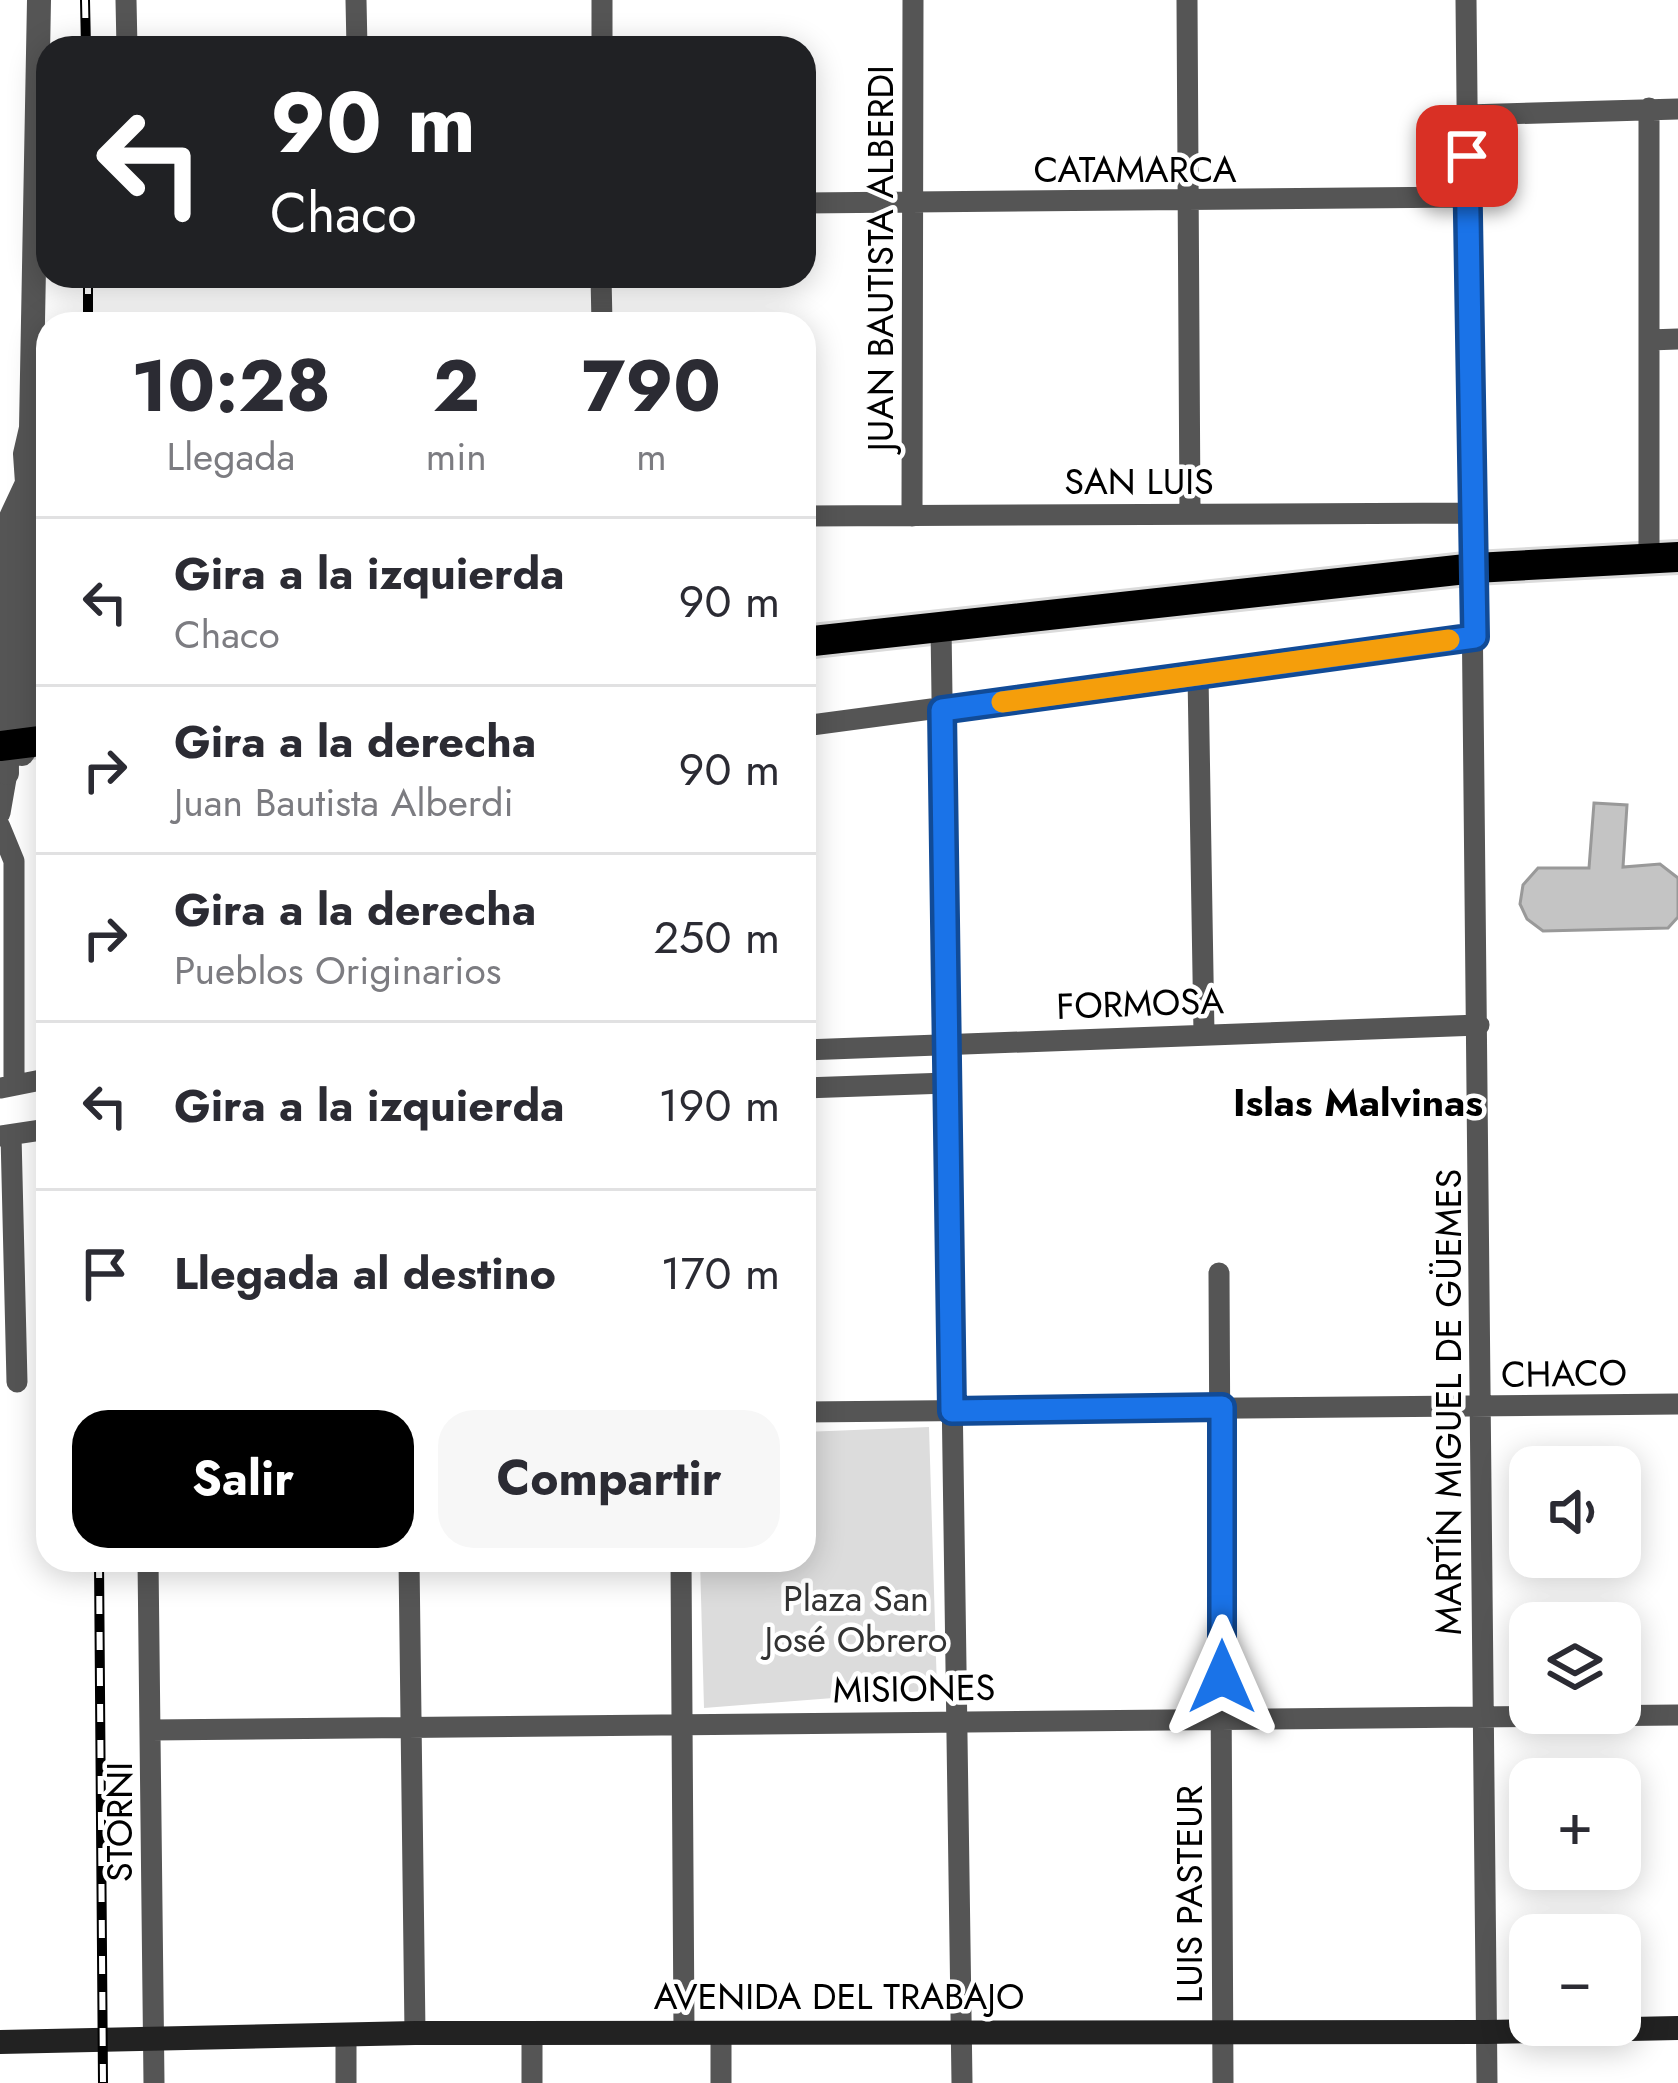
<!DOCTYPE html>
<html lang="es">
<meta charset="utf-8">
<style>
body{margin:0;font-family:Jost,sans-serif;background:#f7f7f7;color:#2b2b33;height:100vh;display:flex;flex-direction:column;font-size:45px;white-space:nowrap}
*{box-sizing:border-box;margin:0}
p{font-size:39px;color:#7c7c81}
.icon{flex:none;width:66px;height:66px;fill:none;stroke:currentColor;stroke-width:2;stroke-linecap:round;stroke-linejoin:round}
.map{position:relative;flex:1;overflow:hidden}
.drawer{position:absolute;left:36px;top:312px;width:780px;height:1260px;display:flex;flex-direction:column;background:#fff;border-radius:36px;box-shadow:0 6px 30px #0003}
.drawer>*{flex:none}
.hud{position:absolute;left:36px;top:36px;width:780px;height:252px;border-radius:36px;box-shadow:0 6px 30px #0003;background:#202124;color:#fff;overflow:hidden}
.controls{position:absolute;left:1509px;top:1446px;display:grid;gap:24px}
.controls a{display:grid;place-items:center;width:132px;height:132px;border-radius:24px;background:#fff;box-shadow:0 6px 30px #0003;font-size:60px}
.pin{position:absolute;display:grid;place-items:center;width:102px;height:102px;color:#fff;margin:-51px;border-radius:24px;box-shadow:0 6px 18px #0006}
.me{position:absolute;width:132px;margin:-66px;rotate:0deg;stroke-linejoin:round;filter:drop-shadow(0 0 9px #0008)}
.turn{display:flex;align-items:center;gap:42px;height:252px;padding:0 36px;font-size:54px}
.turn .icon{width:156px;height:156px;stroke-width:2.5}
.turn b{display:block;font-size:84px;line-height:102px}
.eta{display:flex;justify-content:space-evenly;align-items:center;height:204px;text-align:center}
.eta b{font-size:72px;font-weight:700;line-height:84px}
.cta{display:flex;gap:24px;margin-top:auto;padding:24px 36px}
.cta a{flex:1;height:138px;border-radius:36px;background:#000;color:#fff;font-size:48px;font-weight:700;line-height:138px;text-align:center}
.cta a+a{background:#f7f7f7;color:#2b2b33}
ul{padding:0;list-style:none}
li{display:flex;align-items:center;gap:36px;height:168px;padding:0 36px;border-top:3px solid #e1e1e2}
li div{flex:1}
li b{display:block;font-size:45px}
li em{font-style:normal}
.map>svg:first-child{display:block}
</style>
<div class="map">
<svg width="1678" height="2083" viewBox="0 0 1678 2083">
<rect width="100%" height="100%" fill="#fff"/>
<path fill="#dcdcdc" d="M929,1427L937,1690L704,1708L700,1560H804V1432Z"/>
<path fill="#c4c4c4" stroke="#999" stroke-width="3" d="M1594,803L1627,805L1623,867L1660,864L1678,878V917L1668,928L1543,931L1527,919L1520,904L1523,885L1538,868H1589Z"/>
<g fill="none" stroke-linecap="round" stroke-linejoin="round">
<defs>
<path id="primary" d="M804,642L1475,568L1678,557
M0,746L48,740"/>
</defs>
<use href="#primary" stroke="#dbdbdb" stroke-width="36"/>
<path stroke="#555" stroke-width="21" d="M126,0L127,48
M356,0L357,48
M1187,0L1190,514
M1466,0L1487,2083
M602,48V0
M1649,108V557
M1467,115L1678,109
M804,203L1467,197
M601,276L602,324
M1649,340L1678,339
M804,516L1474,513
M912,516L913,0
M941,627L962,2083
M1198,675L1204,1034
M804,726L1475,636
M0,813L7,773
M0,827L14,861V1085
M804,1050L1479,1025
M1,1088L46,1079L48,1099
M804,1088L947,1083
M11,1135L17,1382
M1,1136L48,1129
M1219,1273L1223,2083
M804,1412L1678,1404
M148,1560L154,2083
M409,1560L415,2033
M681,1560L684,2032
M151,1730L1678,1715
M721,2034V2083
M346,2035V2083
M532,2035V2083"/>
<path stroke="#555" stroke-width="24" d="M22,754L30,743L24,534L42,476
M7,773L5,530L27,483L25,454L31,428L39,0"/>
<path stroke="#222" stroke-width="24" d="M0,2042L415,2033L1486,2032L1678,2028"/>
<use href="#primary" stroke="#000" stroke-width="30"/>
<defs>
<path id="rail" d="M85,0L86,48
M88,276V324
M99,1560L103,2083"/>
</defs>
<use href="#rail" stroke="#000" stroke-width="10"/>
<use href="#rail" stroke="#fff" stroke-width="6" stroke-dasharray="18" stroke-linecap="butt"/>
</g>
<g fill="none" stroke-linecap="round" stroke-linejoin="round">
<defs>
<path id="route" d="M1222,1677V1407L952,1411L942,710L1475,637L1467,156"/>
</defs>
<use href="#route" stroke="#114b97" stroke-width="30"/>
<use href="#route" stroke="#1a73e8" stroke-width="21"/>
<path stroke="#f59e0b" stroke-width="21" d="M1002,702L1449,640"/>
</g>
<g text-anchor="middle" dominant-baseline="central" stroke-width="9" stroke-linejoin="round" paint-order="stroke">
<g font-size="36" fill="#000" stroke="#fff">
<text x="1135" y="169">CATAMARCA</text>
<text transform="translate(880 258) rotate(-90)">JUAN BAUTISTA ALBERDI</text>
<text x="1139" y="481">SAN LUIS</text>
<text transform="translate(1140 1003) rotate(-2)">FORMOSA</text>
<text transform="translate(1564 1373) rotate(-1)">CHACO</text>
<text transform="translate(1448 1402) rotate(-90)">MARTÍN MIGUEL DE GÜEMES</text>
<text transform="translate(914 1688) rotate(-1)">MISIONES</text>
<text transform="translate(119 1822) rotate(-90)">STORNI</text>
<text transform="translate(1189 1894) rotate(-90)">LUIS PASTEUR</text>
<text x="839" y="1996">AVENIDA DEL TRABAJO</text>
</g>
<g font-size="36" fill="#333" stroke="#fff">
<text x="856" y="1598">Plaza San<tspan x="856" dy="41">José Obrero</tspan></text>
</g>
<g font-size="39" font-weight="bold" fill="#000" stroke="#fff">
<text x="1358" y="1102">Islas Malvinas</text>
</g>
</g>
</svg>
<div class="controls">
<a><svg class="icon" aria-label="sound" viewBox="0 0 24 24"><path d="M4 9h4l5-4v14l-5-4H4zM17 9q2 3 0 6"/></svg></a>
<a><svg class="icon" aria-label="layers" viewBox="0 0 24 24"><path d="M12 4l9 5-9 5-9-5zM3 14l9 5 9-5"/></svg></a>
<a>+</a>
<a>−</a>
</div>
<div class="pin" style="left:1467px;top:156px;background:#d93025"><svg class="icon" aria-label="arrive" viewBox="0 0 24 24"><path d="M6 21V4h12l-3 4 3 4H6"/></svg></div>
<svg class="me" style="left:1222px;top:1677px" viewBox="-20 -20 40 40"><path d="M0-17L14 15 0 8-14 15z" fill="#1a73e8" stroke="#fff" stroke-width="4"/></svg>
<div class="hud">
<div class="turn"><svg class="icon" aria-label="left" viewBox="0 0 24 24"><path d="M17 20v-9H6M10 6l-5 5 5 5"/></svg><div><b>90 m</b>Chaco</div></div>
</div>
<section class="drawer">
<div class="eta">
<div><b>10:28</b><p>Llegada</p></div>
<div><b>2</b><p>min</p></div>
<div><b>790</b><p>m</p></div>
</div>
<ul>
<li><svg class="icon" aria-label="left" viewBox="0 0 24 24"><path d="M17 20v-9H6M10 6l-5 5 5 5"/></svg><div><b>Gira a la izquierda</b><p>Chaco</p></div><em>90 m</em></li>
<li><svg class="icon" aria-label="right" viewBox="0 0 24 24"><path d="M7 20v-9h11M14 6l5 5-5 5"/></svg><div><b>Gira a la derecha</b><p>Juan Bautista Alberdi</p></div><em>90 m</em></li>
<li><svg class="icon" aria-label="right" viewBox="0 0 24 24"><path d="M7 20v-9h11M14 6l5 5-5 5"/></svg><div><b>Gira a la derecha</b><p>Pueblos Originarios</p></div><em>250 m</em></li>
<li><svg class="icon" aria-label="left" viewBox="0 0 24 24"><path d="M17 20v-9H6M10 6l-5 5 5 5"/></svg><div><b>Gira a la izquierda</b></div><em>190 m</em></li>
<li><svg class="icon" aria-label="arrive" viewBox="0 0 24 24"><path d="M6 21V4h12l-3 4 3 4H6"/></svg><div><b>Llegada al destino</b></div><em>170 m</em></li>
</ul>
<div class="cta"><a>Salir</a><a>Compartir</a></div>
</section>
</div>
